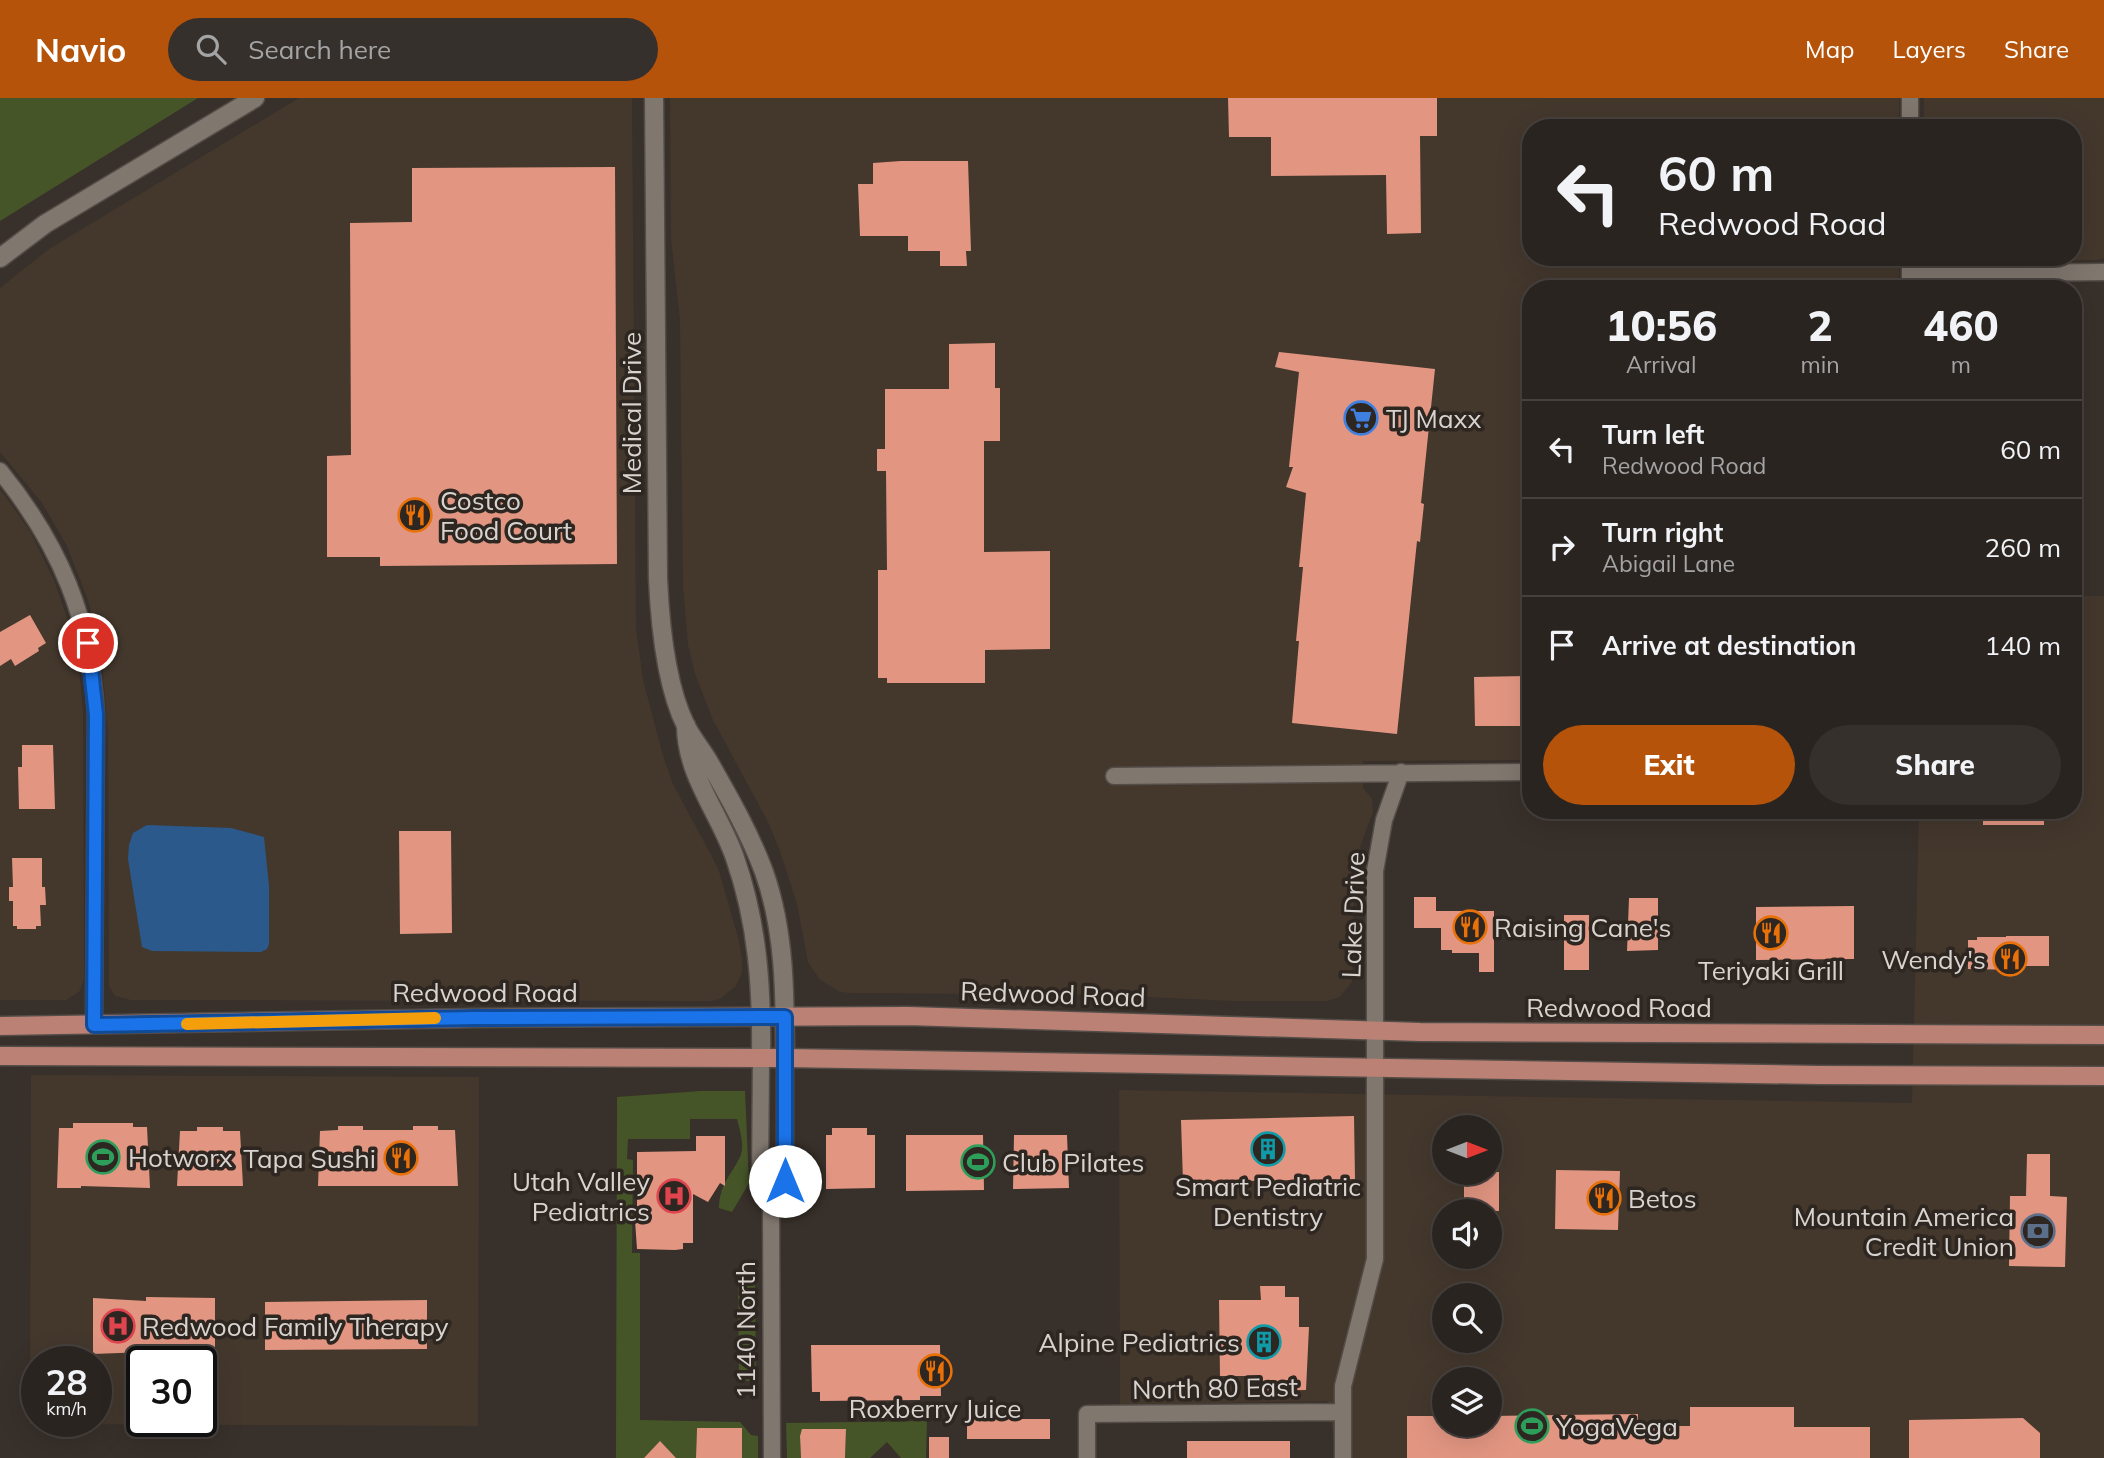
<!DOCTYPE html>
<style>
body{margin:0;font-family:Mulish,sans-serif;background:#36302d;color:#f1f3f6;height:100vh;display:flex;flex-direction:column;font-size:26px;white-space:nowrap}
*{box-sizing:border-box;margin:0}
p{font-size:23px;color:#a5a4a5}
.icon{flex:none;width:38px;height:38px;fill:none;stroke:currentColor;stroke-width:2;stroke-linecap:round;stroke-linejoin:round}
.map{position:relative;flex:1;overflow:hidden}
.sheet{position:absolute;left:1522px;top:182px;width:560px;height:539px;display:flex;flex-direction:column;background:#2a2420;border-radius:28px;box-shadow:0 7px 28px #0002,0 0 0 2px #46413e}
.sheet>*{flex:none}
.top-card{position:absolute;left:1522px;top:21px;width:560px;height:147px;border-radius:28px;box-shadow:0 7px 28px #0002,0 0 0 2px #46413e;background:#2a2420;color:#f1f3f6;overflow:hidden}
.needle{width:46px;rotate:90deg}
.controls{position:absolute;left:1432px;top:1017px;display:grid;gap:14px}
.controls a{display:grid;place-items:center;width:70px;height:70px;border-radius:50%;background:#2a2420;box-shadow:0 7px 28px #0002,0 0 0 2px #46413e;font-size:35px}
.speed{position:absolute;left:21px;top:1248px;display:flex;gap:14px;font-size:35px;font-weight:700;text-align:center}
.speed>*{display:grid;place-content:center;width:91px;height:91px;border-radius:50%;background:#2a2420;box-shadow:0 7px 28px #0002,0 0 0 2px #46413e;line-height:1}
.speed small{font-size:18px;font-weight:400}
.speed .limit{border:4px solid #111;border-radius:10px;background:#fff;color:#111}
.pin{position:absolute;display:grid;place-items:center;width:60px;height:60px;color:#fff;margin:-30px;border:4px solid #fff;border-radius:50%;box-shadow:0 2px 7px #0007}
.me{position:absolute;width:77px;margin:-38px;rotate:0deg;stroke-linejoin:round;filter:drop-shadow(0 0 5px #0008)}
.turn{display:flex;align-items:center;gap:24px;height:147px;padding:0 21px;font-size:32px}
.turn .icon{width:91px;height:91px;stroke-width:2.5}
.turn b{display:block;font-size:49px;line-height:60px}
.eta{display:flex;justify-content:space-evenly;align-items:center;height:119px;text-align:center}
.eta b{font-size:42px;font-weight:800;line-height:49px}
.cta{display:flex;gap:14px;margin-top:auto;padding:14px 21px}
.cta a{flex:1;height:80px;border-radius:42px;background:#b45309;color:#fff;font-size:28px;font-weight:800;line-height:80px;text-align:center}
.cta a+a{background:#36302d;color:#f1f3f6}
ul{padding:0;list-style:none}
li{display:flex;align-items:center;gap:21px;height:98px;padding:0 21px;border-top:2px solid #46413e}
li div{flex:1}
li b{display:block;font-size:26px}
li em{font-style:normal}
header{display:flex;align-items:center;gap:42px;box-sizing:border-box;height:98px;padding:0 35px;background:#b45309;color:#fff}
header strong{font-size:33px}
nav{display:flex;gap:38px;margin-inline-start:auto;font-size:24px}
.search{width:490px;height:63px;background:#36302d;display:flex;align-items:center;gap:18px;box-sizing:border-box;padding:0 24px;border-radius:38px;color:#a5a4a5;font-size:26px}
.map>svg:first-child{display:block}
</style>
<header>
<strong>Navio</strong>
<div class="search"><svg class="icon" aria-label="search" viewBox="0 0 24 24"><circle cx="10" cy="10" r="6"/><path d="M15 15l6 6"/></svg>Search here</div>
<nav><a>Map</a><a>Layers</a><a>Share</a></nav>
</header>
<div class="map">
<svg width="2104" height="1360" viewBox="0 0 2104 1360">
<rect width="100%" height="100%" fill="#38302a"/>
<path fill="#44382d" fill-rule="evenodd" d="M299,0H632L636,530L643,582L664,661L673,686L718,770L738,839L742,860V875L735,889L721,900L712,903L131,902L115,898L109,888L108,633L101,554L88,502L67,448L42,405L0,354V190L49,151Z
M670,0H1899V30H1531V159H1899V191H1531V662L1363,663V690L1372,701L1373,714L1361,746L1354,776L1352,884L1340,899L1326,903H1233L1106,897L851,895L840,894L820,882L808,864L797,806L780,753L768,724L713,622L695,576L688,547L683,489L680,222L671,141Z
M1924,0H2104V160L2097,162L1946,163L1934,159H2074V30H1924Z
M0,391L30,433L54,482L70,528L79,570L83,614L84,882L79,894L66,902H0Z
M2074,498H2104V1360H1338L1327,1303L1120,1307L1119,992L1912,1005L1919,712H2074ZM1444,1029H1489V1074H1444ZM1444,1113H1489V1158H1444ZM1444,1197H1489V1242H1444ZM1444,1281H1489V1326H1444Z
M31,977L479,979L478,1328L30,1326ZM37,1264H96V1323H37ZM142,1264H201V1323H142Z"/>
<path fill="#455528" d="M0,0H198L0,123Z
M701,993H745L749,1085L732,1114L719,1110C720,1085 730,1079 740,1059C745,1048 740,1033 737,1021H690V1041H628L627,1061L633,1062L632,1155H640V1322L740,1324L751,1337L758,1338V1360H742L741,1330H697L696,1360H616L617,999Z
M755,1178L756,1283H739L738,1179Z
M927,1323L926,1360H901L887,1344L870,1360H845L846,1331H803L800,1338L801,1360H787L786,1325Z"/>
<path fill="#2b598b" d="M147,727L231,730L264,739L269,788V846L267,851L261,854L152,853L142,849L128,761L129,747L133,735Z"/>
<path fill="#e29682" d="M1228,0H1437V38H1420L1421,135L1387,136L1386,77L1271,78V39H1229Z
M901,63H968L971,153H966L967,168H940V153H908V138H860L858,86H873V65Z
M615,69L617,466L380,468V459H327V358L351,357L350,125L412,124V70Z
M995,245V290H1000V343H984V454L1050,453V551L985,552V585H887V580H878V472H887L886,373H877V351H885V291H949V246Z
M1279,254L1435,271L1421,405L1424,406L1420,444L1417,443L1397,636L1292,625L1299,543H1296L1303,469H1299L1306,395L1286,389L1293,369H1289L1299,274L1275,269Z
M30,517L46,545L38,550L39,553L15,568L11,561L0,568V534Z
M1531,578V628H1475L1474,579Z
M22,647H53L55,711H19L18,669H22Z
M1983,712H2044V727H1983Z
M399,733H451L452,835L400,836Z
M12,760H42V789H45L46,807H40L41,828H36V831H17V828H13V803H9V789H13Z
M1414,799H1436V813H1494V874H1479V855H1452V852H1441V830H1414Z
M1629,800H1658V852L1627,853Z
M1854,808V861L1756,862V809Z
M1564,817H1589V872H1564Z
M2006,838H2049V868H2021V872L1968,871V842H1977V839H2006Z
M1354,1018L1355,1081L1183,1084L1181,1022Z
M73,1025H133V1029H147L150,1090L81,1088V1090H57L59,1030H73Z
M338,1028H363V1032H413V1028H438V1032H455L458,1088H318L320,1033L338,1032Z
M197,1029H223V1033H240L243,1088H177L180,1033H197Z
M832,1030H867V1037H875V1090L826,1091V1037H832Z
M906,1037H983L984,1092L906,1093Z
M1014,1037H1067L1069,1090L1013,1091Z
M696,1038H725V1088L720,1085L708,1104L693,1096V1145H683V1151L675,1152L637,1151L634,1108H637V1054L696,1053Z
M2027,1056H2050V1098L2067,1099L2065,1169L2009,1168L2010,1098H2026Z
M1556,1072L1620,1073L1618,1132L1555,1131Z
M1464,1074H1499V1113H1464Z
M1260,1188H1285V1199H1299V1229H1309L1306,1292L1246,1293V1278H1220L1219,1202H1261Z
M146,1199L215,1200V1256H175V1259H146V1254L93,1256V1200L146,1203Z
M427,1202V1251L265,1252V1204Z
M811,1247H940L941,1298H920V1302L820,1303V1294H812Z
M1690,1309H1794V1329H1870V1360H1407V1318H1444V1326H1489V1318L1638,1316V1328H1690Z
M2023,1320L2040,1335V1360H1909V1322Z
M967,1321H1050V1341H967Z
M697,1330H742V1360H696Z
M802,1331H846L845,1360H801L800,1338Z
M929,1339H949V1360H929Z
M660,1343L676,1360H644Z
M1187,1343H1290V1360H1187Z"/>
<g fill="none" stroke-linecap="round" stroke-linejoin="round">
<defs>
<path id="street" d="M1910,0V30
M1910,159V191
M1910,176L2104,174
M0,373C60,447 91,521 96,617L94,927
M1114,678L1531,674
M761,960L760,1085L771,1103L772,1360
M771,1103L785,1083V960
M1087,1360V1316L1343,1314
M1343,1360V1288L1375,1161V773L1384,722L1401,674"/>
<path id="secondary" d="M654,0L658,481C660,525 666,588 686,628C692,640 702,652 709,664C729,699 750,736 764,774C785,833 785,897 785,960
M0,160L45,126L255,0
M686,627C686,677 719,714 735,760C758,826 762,891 761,960"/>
<path id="primary" d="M0,928L475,920L908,918L1420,934L2104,937
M0,958L785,960L1818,977L2104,978"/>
</defs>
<use href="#street" stroke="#534c47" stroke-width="19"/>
<use href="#secondary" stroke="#534c47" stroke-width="21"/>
<use href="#primary" stroke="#534c47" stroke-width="21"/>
<use href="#street" stroke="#80776f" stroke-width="16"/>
<use href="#secondary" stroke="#80776f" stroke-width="18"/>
<use href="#primary" stroke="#bb8175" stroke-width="18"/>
</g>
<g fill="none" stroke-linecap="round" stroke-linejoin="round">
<defs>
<path id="route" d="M88,545L96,617L94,927L475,920L785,919V1083"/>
</defs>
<use href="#route" stroke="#114b97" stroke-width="18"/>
<use href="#route" stroke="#1a73e8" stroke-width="12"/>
<path stroke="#f59e0b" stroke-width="12" d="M187,926L435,920"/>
</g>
<defs>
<symbol id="supermarket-ring" viewBox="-11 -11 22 22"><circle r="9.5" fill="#2e2620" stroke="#3f7fe0" stroke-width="1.5"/><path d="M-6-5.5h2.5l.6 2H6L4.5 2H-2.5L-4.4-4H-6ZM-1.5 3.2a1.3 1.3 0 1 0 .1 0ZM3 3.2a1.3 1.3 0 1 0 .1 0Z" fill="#3f7fe0"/></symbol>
<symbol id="restaurant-ring" viewBox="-11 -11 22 22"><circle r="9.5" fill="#2e2620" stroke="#e8710a" stroke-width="1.5"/><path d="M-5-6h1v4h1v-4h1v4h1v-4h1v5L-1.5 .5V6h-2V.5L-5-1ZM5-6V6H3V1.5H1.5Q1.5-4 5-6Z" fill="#e8710a"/></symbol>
<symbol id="building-ring" viewBox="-11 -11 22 22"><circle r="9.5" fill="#2e2620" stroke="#0f9aa8" stroke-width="1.5"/><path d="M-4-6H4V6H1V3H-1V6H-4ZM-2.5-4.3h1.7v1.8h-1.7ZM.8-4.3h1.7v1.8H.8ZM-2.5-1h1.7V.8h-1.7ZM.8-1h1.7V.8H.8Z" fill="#0f9aa8"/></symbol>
<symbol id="stadium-ring" viewBox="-11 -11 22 22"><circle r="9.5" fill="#2e2620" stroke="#2e9e5b" stroke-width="1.5"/><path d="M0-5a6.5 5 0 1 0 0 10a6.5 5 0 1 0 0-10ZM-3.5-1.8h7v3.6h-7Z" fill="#2e9e5b"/></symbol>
<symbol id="hospital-ring" viewBox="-11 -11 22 22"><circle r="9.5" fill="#2e2620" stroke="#e0444e" stroke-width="1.5"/><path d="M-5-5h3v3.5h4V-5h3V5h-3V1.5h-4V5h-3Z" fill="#e0444e"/></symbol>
<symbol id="bank-ring" viewBox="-11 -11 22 22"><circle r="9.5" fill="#2e2620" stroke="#5c6f8a" stroke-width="1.5"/><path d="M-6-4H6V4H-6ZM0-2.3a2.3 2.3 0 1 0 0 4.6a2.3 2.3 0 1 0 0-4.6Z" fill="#5c6f8a"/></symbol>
</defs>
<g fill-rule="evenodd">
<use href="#supermarket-ring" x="1342" y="301" width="38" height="38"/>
<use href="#restaurant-ring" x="396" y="398" width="38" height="38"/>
<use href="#restaurant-ring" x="1451" y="810" width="38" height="38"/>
<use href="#restaurant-ring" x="1752" y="816" width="38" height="38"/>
<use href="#restaurant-ring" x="1991" y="842" width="38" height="38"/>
<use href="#building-ring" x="1249" y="1032" width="38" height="38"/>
<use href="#stadium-ring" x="84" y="1040" width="38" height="38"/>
<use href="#restaurant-ring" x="382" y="1041" width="38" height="38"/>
<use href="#stadium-ring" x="959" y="1045" width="38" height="38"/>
<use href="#hospital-ring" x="655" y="1079" width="38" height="38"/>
<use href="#restaurant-ring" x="1585" y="1081" width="38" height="38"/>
<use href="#bank-ring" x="2019" y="1114" width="38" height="38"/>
<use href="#hospital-ring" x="99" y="1209" width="38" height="38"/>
<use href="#building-ring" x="1245" y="1225" width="38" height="38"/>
<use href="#restaurant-ring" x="916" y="1254" width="38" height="38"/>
<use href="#stadium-ring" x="1513" y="1309" width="38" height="38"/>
</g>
<g text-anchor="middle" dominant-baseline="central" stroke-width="7" stroke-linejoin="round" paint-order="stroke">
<g font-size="26" fill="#d8d3cf" stroke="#2e2620">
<text transform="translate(631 315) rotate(-90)">Medical Drive</text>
<text transform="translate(1353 817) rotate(-88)">Lake Drive</text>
<text x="485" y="894">Redwood Road</text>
<text transform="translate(1053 896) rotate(2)">Redwood Road</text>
<text x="1619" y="909">Redwood Road</text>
<text transform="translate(745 1232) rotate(-90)">1140 North</text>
<text transform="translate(1215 1290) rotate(-1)">North 80 East</text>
</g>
<g font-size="26" fill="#d8d3cf" stroke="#2e2620" text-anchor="start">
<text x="1386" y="320">TJ Maxx</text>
<text x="440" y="402">Costco<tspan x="440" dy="30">Food Court</tspan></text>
<text x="1494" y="829">Raising Cane's</text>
<text x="1986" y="861" text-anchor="end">Wendy's</text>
<text x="1771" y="872" text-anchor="middle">Teriyaki Grill</text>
<text x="128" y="1059">Hotworx</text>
<text x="376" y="1060" text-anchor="end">Tapa Sushi</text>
<text x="1002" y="1064">Club Pilates</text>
<text x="650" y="1083" text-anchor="end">Utah Valley<tspan x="650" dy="30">Pediatrics</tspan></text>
<text x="1268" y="1088" text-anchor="middle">Smart Pediatric<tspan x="1268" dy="30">Dentistry</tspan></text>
<text x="1628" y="1100">Betos</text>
<text x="2014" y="1118" text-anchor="end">Mountain America<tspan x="2014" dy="30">Credit Union</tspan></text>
<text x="142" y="1228">Redwood Family Therapy</text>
<text x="1240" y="1244" text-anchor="end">Alpine Pediatrics</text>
<text x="935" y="1310" text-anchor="middle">Roxberry Juice</text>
<text x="1556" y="1328">YogaVega</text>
</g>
</g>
</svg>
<div class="controls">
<a><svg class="needle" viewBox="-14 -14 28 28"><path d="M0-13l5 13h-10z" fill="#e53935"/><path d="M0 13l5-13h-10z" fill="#a5a4a5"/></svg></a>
<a><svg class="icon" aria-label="sound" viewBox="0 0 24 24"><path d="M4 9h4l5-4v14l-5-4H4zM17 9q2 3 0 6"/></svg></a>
<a><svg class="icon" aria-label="search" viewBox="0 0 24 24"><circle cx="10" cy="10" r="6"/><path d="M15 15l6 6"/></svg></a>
<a><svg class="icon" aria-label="layers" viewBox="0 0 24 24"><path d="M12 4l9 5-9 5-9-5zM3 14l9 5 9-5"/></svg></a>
</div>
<div class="speed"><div>28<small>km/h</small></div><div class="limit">30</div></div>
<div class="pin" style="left:88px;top:545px;background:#d93025"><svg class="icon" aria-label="arrive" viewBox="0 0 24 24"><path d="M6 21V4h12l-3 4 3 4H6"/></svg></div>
<svg class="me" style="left:785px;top:1083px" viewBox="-20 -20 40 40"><circle r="19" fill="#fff"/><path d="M0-13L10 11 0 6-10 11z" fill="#1a73e8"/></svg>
<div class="top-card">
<div class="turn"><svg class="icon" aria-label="left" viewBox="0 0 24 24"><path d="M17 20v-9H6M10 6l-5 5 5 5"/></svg><div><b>60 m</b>Redwood Road</div></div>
</div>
<section class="sheet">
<div class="eta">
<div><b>10:56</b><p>Arrival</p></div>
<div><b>2</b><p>min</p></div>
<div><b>460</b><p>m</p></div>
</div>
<ul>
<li><svg class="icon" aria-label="left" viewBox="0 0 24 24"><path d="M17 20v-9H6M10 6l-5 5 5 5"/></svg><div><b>Turn left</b><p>Redwood Road</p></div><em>60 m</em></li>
<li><svg class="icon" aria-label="right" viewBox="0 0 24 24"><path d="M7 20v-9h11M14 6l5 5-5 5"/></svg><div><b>Turn right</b><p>Abigail Lane</p></div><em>260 m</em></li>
<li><svg class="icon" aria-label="arrive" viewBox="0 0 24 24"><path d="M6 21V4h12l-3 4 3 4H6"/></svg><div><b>Arrive at destination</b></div><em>140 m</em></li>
</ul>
<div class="cta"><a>Exit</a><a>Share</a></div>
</section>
</div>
